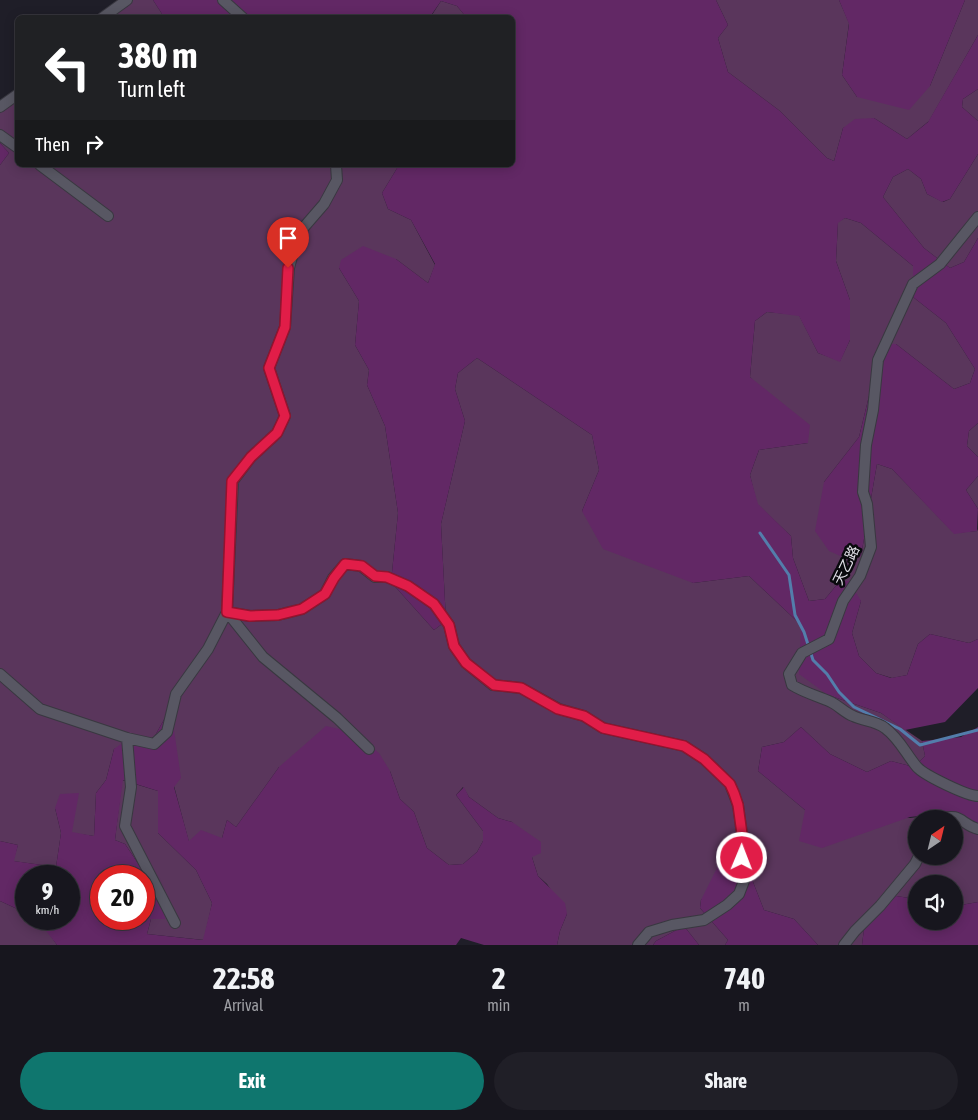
<!DOCTYPE html>
<meta charset="utf-8">
<style>
body{margin:0;font-family:"Asap Condensed","Noto Sans TC",sans-serif;background:#201f27;color:#f1f3f6;height:100vh;display:flex;flex-direction:column;font-size:19px;white-space:nowrap}
*{box-sizing:border-box;margin:0}
p{font-size:16px;color:#9e9fa4}
.icon{flex:none;width:28px;height:28px;fill:none;stroke:currentColor;stroke-width:2;stroke-linecap:round;stroke-linejoin:round}
.map{position:relative;height:945px;overflow:hidden}
.details{display:flex;flex-direction:column;background:#17161e;flex:1}
.details>*{flex:none}
.top-card{position:absolute;left:15px;top:15px;width:500px;height:152px;border-radius:8px;box-shadow:0 2px 12px #0003,0 0 0 1px #36353c;background:#202124;color:#fff;overflow:hidden}
.needle{width:32px;rotate:35deg}
.controls{position:absolute;left:908px;top:810px;display:grid;gap:10px}
.controls a{display:grid;place-items:center;width:55px;height:55px;border-radius:50%;background:#17161e;box-shadow:0 2px 12px #0003,0 0 0 1px #36353c;font-size:25px}
.speed{position:absolute;left:15px;top:865px;display:flex;gap:10px;font-size:25px;font-weight:700;text-align:center}
.speed>*{display:grid;place-content:center;width:65px;height:65px;border-radius:50%;background:#17161e;box-shadow:0 2px 12px #0003,0 0 0 1px #36353c;line-height:1}
.speed small{font-size:12px;font-weight:400}
.speed .limit{border:8px solid #d22;background:#fff;color:#111}
.pin{position:absolute;display:grid;place-items:center;width:42px;height:42px;color:#fff;margin:-51px -21px;border-radius:50% 50% 50% 0;rotate:-45deg;box-shadow:0 0 5px #0007}
.pin .icon{rotate:45deg}
.me{position:absolute;width:55px;margin:-28px;rotate:1deg;stroke-linejoin:round;filter:drop-shadow(0 0 4px #0008)}
.turn{display:flex;align-items:center;gap:18px;height:105px;padding:0 20px;font-size:22px}
.turn .icon{width:65px;height:65px;stroke-width:2.5}
.turn b{display:block;font-size:35px;line-height:42px}
.then{display:flex;align-items:center;height:48px;padding:0 20px;background:#0003;gap:10px;font-size:19px}
.eta{display:flex;justify-content:space-evenly;align-items:center;height:85px;text-align:center}
.eta b{font-size:30px;font-weight:700;line-height:35px}
.action{display:flex;gap:10px;margin-top:auto;padding:10px 20px}
.action a{flex:1;height:58px;border-radius:30px;background:#0f766e;color:#fff;font-size:20px;font-weight:700;line-height:58px;text-align:center}
.action a+a{background:#201f27;color:#f1f3f6}
.map>svg:first-child{display:block}
</style>
<div class="map">
<svg width="978" height="945" viewBox="0 0 978 945">
<rect width="100%" height="100%" fill="#1f1e28"/>
<path fill="#5a365c" fill-rule="evenodd" d="M133,0H153L164,17L98,18Z
M716,0H839L849,23L842,75L857,97L930,86L965,0H978V35L929,121L907,139L874,118L843,128L834,161L827,158L780,111L728,72L718,38L728,25Z
M441,1L457,6L466,17L430,18Z
M17,88L18,165H399L382,193L388,209L411,220L435,265L428,283L396,259L339,268L359,301L355,345L369,370L367,385L385,426L398,513L391,582L434,630L446,621L441,524L465,421L455,389L458,373L477,358L592,435L599,470L582,511L693,583L749,576L801,625L828,695L881,713L922,741L925,756L914,767L891,761L867,772L830,754L801,727L784,742L762,747L758,771L805,810L910,818L940,814L978,825V902L961,905L954,904V884H916V899L896,896L864,929L862,945H818L794,919L764,910L744,859L701,900L700,908L728,940L725,945H699L684,926L656,941L653,945H557L560,931L567,914L547,884L538,876L532,857L512,822L498,818L469,797L463,787L456,795L483,831V841L477,852L463,864L449,865L427,848L414,812L400,799L390,771L279,767L236,827L227,820L222,838L189,842L174,786L166,716L152,741L114,749L106,780L96,793L94,836L72,833L55,808L61,833L56,867L13,861L18,845L0,841V165L9,153L0,143V104ZM916,819H954V856H916Z
M978,89V121L962,107L963,99Z
M978,154V238L964,262L950,268L924,248L883,197L893,177L908,169L921,179L927,194L943,202L950,199Z
M845,218L861,223L913,266V297L946,323L975,369L970,383L954,389L896,344L876,367L859,437L824,482L861,556L877,464L892,469L954,533L977,531L978,529V639L969,643L930,634L918,644L907,675L892,678L876,673L859,656L852,633L861,601L840,581L825,599L809,601L793,558L791,536L757,504L750,475L759,450L808,443L750,377L755,321L767,312L799,315L818,353L840,361L850,340V300L836,261L838,222Z
M978,423V457L967,446L969,431Z
M978,476V509L966,490Z
M122,780L158,791V833L196,870L212,903L204,940L147,934L151,919L163,901L125,844L115,840Z
M0,901L26,913V919H39L57,945H0Z"/>
<path fill="#622865" fill-rule="evenodd" d="M153,0H716L728,25L718,38L728,72L780,111L827,158L834,161L843,128L855,119L874,118L907,139L928,122L978,35V89L963,99L962,107L978,121V154L950,199L942,202L927,194L921,179L908,169L893,177L883,197L924,248L950,268L964,262L978,238V423L969,431L967,446L978,457V476L966,490L978,509L977,531L954,534L892,469L877,464L861,556L845,558L829,551L815,531L824,482L859,437L876,367L888,344H896L954,389L970,383L975,369L946,323L913,297V266L861,223L845,218L838,223L836,261L850,300V340L840,362L818,353L799,316L767,312L755,321L750,377L810,425L808,443L759,450L750,475L758,504L791,536L793,558L809,601L825,599L840,581H849L861,601L852,633L859,656L876,673L891,678L907,675L918,644L930,634L969,643L978,639V688L945,722L905,730L881,713L828,695L799,674L801,625L749,576L693,583L603,549L582,511L599,470L592,435L477,358L458,373L455,389L465,421L441,524L446,621L434,630L391,582L398,513L385,426L367,385L369,370L355,345L359,301L339,268L341,260L363,246L396,259L428,283L435,264L411,220L388,209L382,193L399,165H512V18L466,17L457,6L441,1L430,17H164Z
M839,0H965L930,86L909,110L857,97L842,75L849,24Z
M0,143L9,153L0,165Z
M166,716H172L181,778L174,787L189,841L201,830L222,838L227,820L236,827L279,767L326,726L343,730L360,738L379,753L390,771L400,799L414,812L427,848L449,865L463,864L477,852L483,841V831L456,795L464,787L469,797L498,818L512,822L541,842V853L532,857L538,876L565,903L567,914L560,931L557,945H484L461,938L456,945H57L37,919H69V876H26V913L0,901V841L18,845L14,861L56,867L61,833L55,808L60,794L79,793L72,832L94,836L96,793L106,780L114,749L124,742L152,741ZM123,780L158,791V833L196,870L212,903L203,940L147,934L151,919H165L163,901L125,844L115,840ZM101,876H144V919H101Z
M801,727L830,754L867,772L891,761L914,767L925,756L922,741L961,737L978,727V825L940,814L910,817L822,848L799,841L805,810L758,771L762,747L784,742Z
M731,852L744,859L764,910L794,919L818,945H725L728,940L700,908L701,900L723,856Z
M896,896L916,899V921H954V904L961,905L978,902V945H862L864,929L881,901Z
M684,926L699,945H653L656,941Z"/>
<g fill="none" stroke-linecap="round" stroke-linejoin="round">
<path stroke="#537dab" stroke-width="3" d="M760,533L789,575L795,615L804,632L813,660L827,674L839,692L854,707L900,729L920,745L978,730"/>
<defs>
<path id="minor" d="M223,0L243,18
M102,18L127,0
M0,107L18,94
M0,135L18,148
M40,165L108,216
M978,217L940,264L913,284L878,360L873,410L866,445L863,492L867,504L871,547L860,576L843,601L829,639L802,653L789,674L792,685C805,693 818,696 831,702C839,706 845,713 853,716C864,721 876,721 885,728C899,738 906,754 917,767C924,775 967,796 978,796
M227,612L250,616L278,615L302,609L325,594L333,578L345,564L361,566L375,577H387L408,586L434,604L449,625L454,646L466,663L493,685L521,688L559,709L584,716L603,728L684,746L704,759L730,784L738,805L742,834V858L744,881L739,894L727,905L704,920L672,925L649,932L638,945
M227,612L263,657L337,718L369,749
M0,674L40,709L127,738L154,744L167,732L176,694L208,649L227,612L233,481L251,457L277,433L285,416L269,368L285,327L289,268L298,234L324,204L337,180L336,165
M127,738L131,787L125,826L175,923
M939,819C962,812 960,824 978,829
M844,945L855,931L880,906L915,864L919,856"/>
</defs>
<use href="#minor" stroke="#393840" stroke-width="12"/>
<use href="#minor" stroke="#585763" stroke-width="10"/>
</g>
<g fill="none" stroke-linecap="round" stroke-linejoin="round">
<defs>
<path id="route" d="M288,268L285,327L269,368L285,416L277,433L251,457L232,481L227,612L250,616L278,615L302,609L325,594L334,578L345,564L362,566L375,576L387,577L408,586L434,604L449,625L454,646L466,663L494,685L521,688L558,709L584,716L603,728L684,746L704,759L730,784L734,793L738,805L742,834V858"/>
</defs>
<use href="#route" stroke="#92132f" stroke-width="12"/>
<use href="#route" stroke="#e11d48" stroke-width="9"/>
</g>
<g text-anchor="middle" dominant-baseline="central" stroke-width="5" stroke-linejoin="round" paint-order="stroke">
<g font-size="14" fill="#e2e1e8" stroke="#09090d">
<text transform="translate(846 565) rotate(-64)">天乙路</text>
</g>
</g>
</svg>
<div class="controls">
<a><svg class="needle" viewBox="-14 -14 28 28"><path d="M0-13l5 13h-10z" fill="#e53935"/><path d="M0 13l5-13h-10z" fill="#9e9fa4"/></svg></a>
<a><svg class="icon" aria-label="sound" viewBox="0 0 24 24"><path d="M4 9h4l5-4v14l-5-4H4zM17 9q2 3 0 6"/></svg></a>
</div>
<div class="speed"><div>9<small>km/h</small></div><div class="limit">20</div></div>
<div class="pin" style="left:288px;top:268px;background:#d93025"><svg class="icon" aria-label="arrive" viewBox="0 0 24 24"><path d="M6 21V4h12l-3 4 3 4H6"/></svg></div>
<svg class="me" style="left:742px;top:858px" viewBox="-20 -20 40 40"><circle r="17" fill="#e11d48" stroke="#fff" stroke-width="3"/><path d="M0-11L8 9 0 5-8 9z" fill="#fff"/></svg>
<div class="top-card">
<div class="turn"><svg class="icon" aria-label="left" viewBox="0 0 24 24"><path d="M17 20v-9H6M10 6l-5 5 5 5"/></svg><div><b>380 m</b>Turn left</div></div>
<div class="then">Then<svg class="icon" aria-label="right" viewBox="0 0 24 24"><path d="M7 20v-9h11M14 6l5 5-5 5"/></svg></div>
</div>
</div>
<section class="details">
<div class="eta">
<div><b>22:58</b><p>Arrival</p></div>
<div><b>2</b><p>min</p></div>
<div><b>740</b><p>m</p></div>
</div>
<div class="action"><a>Exit</a><a>Share</a></div>
</section>
